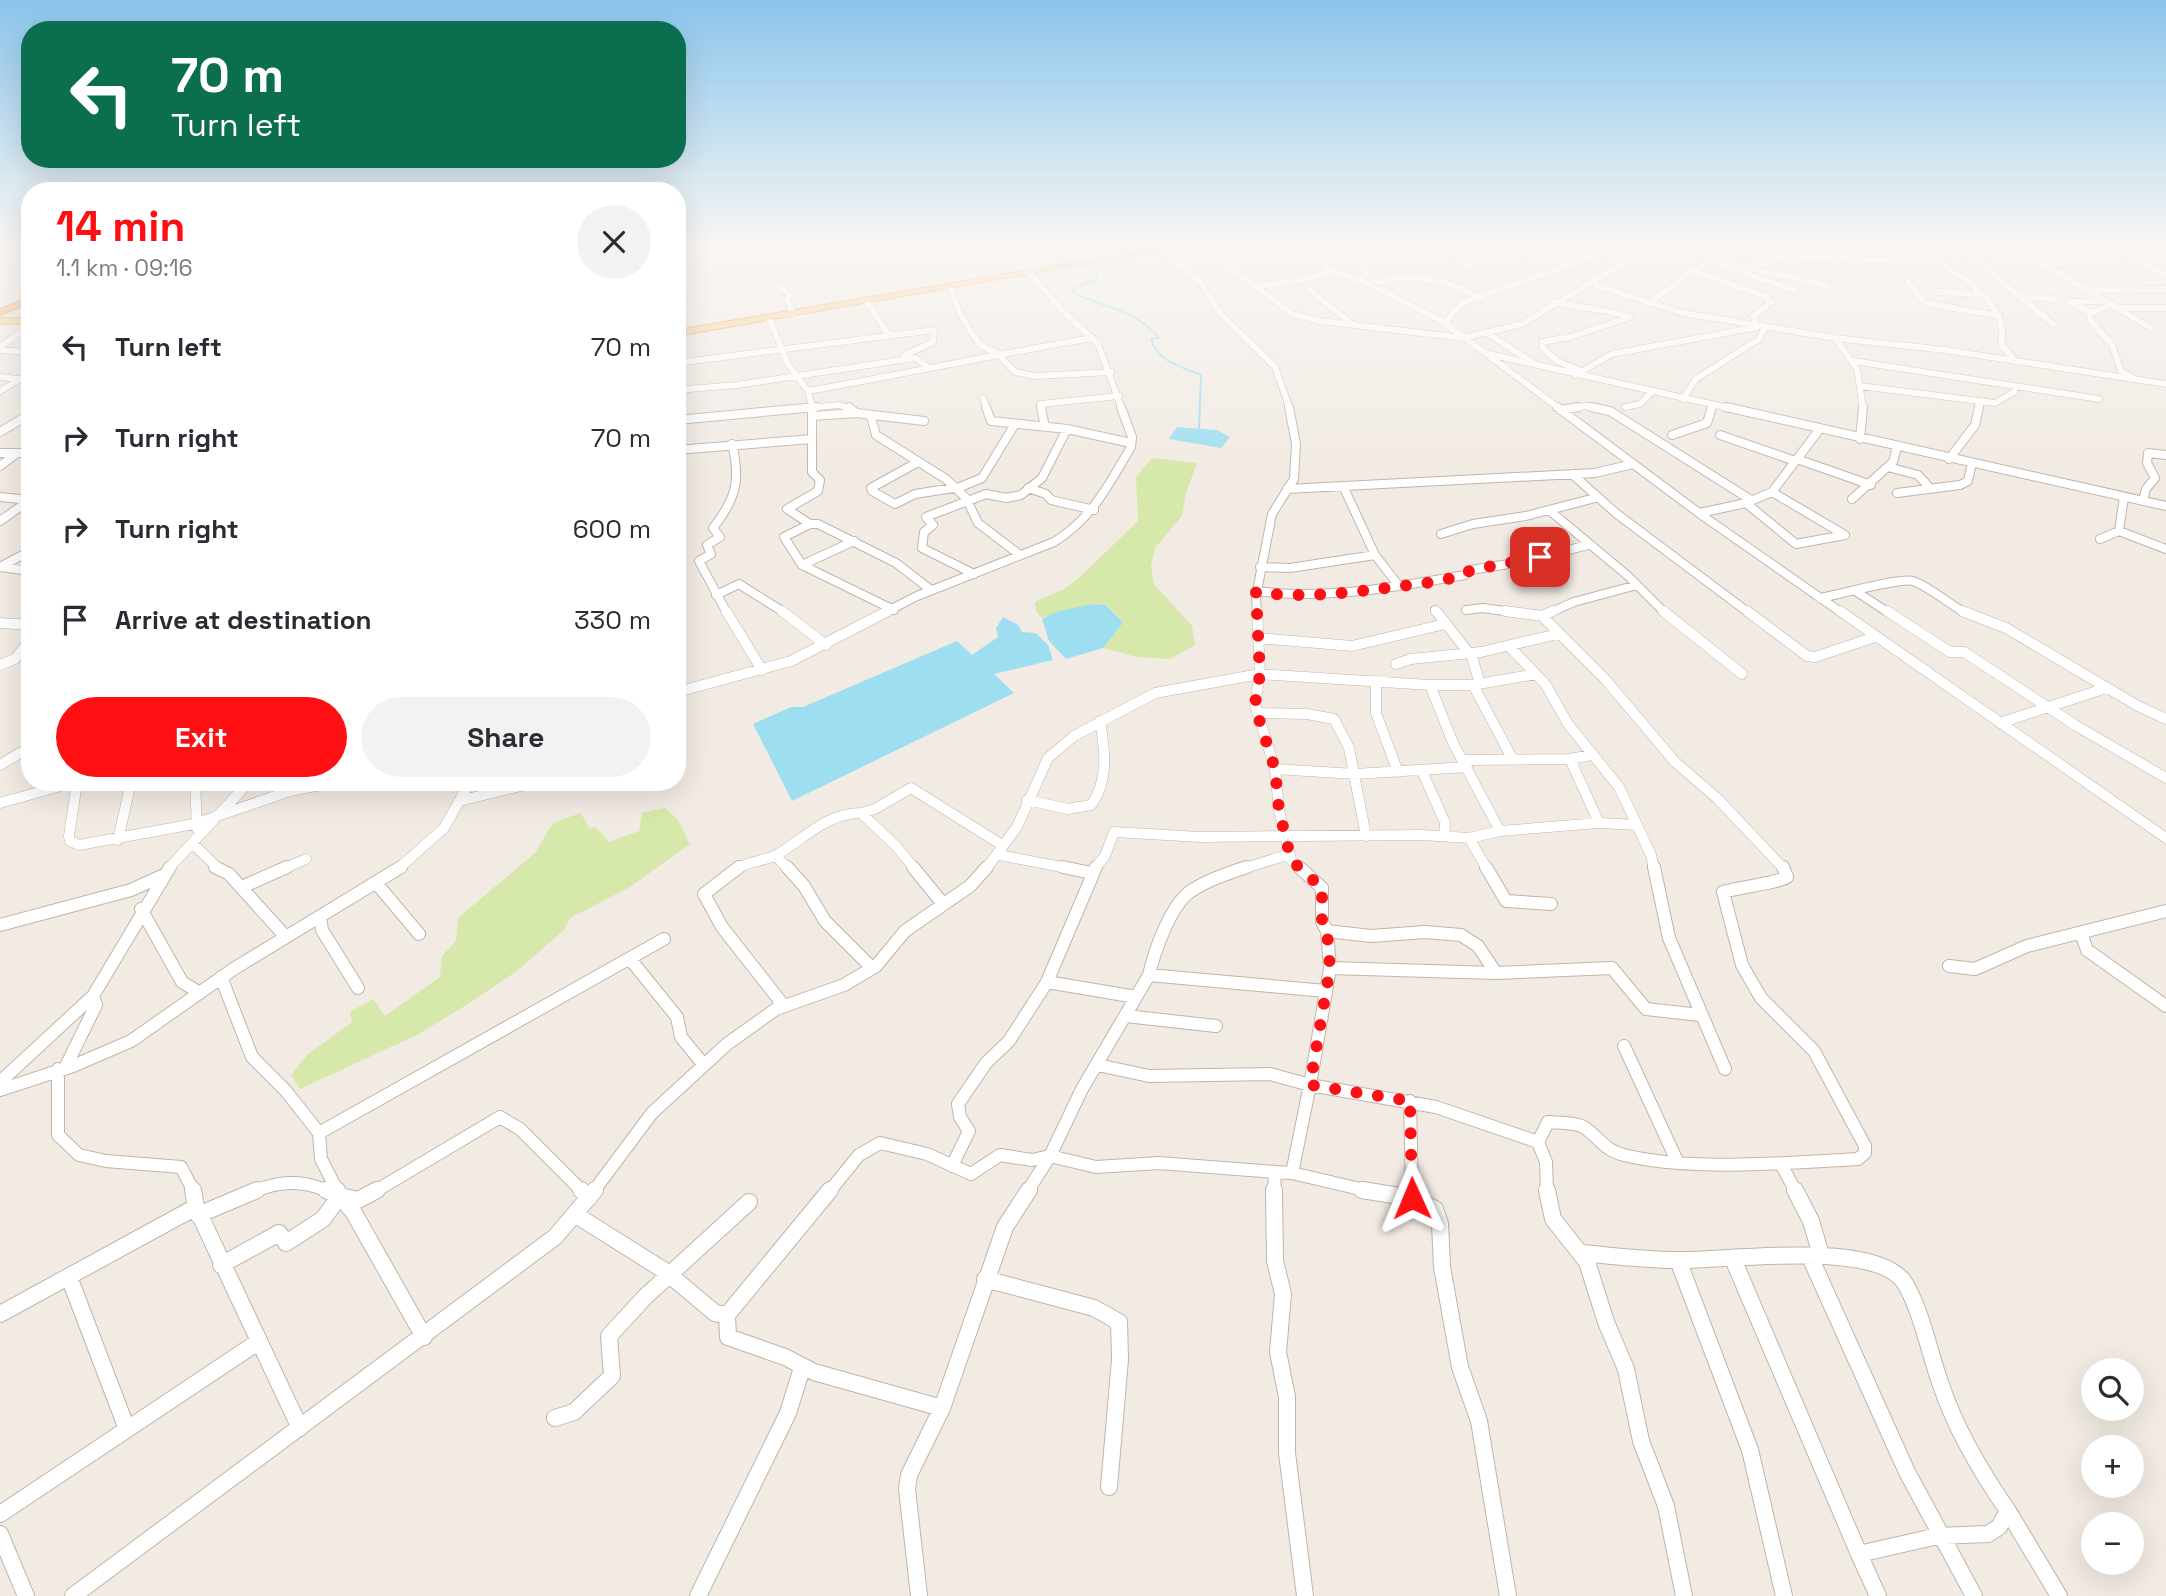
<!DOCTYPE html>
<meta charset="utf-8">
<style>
body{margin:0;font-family:"Space Grotesk",sans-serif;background:#f2f2f3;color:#2b2b33;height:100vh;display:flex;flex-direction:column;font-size:26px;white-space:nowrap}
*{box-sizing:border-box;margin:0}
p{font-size:23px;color:#7c7c81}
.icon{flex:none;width:38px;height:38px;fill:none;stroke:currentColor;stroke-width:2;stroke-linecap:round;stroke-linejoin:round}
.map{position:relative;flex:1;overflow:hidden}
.side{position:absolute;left:21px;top:182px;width:665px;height:609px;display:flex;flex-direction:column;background:#fff;border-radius:28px;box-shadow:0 7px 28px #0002}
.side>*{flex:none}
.hud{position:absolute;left:21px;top:21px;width:665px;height:147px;border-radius:28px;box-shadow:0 7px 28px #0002;background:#0b6e4f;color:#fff;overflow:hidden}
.buttons{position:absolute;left:2081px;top:1358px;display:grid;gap:14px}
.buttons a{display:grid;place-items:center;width:63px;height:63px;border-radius:50%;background:#fff;box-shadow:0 7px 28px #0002;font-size:35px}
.pin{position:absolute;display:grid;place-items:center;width:60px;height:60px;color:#fff;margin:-30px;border-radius:14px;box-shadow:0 4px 10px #0006}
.me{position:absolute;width:77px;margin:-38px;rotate:359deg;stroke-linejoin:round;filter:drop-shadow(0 0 5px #0008)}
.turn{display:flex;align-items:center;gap:24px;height:147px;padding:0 35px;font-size:32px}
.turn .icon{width:91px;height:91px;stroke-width:2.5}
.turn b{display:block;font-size:49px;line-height:60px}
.round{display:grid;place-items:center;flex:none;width:74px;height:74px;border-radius:37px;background:#f2f2f3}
.headline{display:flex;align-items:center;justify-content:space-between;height:119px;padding:0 35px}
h1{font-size:42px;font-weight:800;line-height:52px;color:#fe0f14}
.cta{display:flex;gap:14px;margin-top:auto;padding:14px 35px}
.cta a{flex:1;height:80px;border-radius:42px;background:#fe0f14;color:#fff;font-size:28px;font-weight:800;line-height:80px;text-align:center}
.cta a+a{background:#f2f2f3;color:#2b2b33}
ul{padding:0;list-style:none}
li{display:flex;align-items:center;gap:21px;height:91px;padding:0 35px}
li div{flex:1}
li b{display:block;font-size:26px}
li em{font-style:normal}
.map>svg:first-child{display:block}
</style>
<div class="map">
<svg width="2166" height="1596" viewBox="0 0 2166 1596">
<rect width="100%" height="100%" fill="#f2ebe4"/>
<path fill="#d7e8ab" d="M1152,458L1197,463L1186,493L1182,516L1155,548L1151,566L1154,584L1192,626L1195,645L1170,659L1137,657L1103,648L1123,623L1107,605L1092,604L1042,618L1036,611L1035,602L1064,589L1080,577L1138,521L1136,477Z
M665,808L678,820L690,844L630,887L570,918L565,929L517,971L468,1004L419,1034L300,1089L291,1075L307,1055L352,1022L350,1012L373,999L385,1016L440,977L442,956L456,941L458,918L535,853L553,823L581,813L589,828L596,827L609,842L639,831L642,813Z"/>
<path fill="#9edef1" d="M1177,427L1217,430L1230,437L1221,448L1169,439Z
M1092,604L1106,605L1123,623L1103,648L1066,659L1049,641L1042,619L1056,612Z
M1003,617L1018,625L1022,632L1036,633L1048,645L1053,660L994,674L1014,693L792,801L753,724L791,707H803L957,641L972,655L998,637L996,628Z"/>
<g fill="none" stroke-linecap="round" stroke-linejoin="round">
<path stroke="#9edef1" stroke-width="2" d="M1105,246L1081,256L1097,272V279L1073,289V293C1103,307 1138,311 1159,338L1151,339C1156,361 1182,367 1201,375L1199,428
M0,250L11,246"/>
<defs>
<path id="minor-far4" d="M863,246V250L934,246
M1017,246L1019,252L1040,271
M1210,246L1217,258L1292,314L1320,321L1464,338L1522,324L1652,246
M1299,246L1332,271L1374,286L1445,323L1560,409
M1336,246L1369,270L1360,281
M1498,246L1569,265
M1579,246L1601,253
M1915,246C1946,268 2012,299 2001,344L2016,362
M1959,246L2053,324
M2013,246L2151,328
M2112,246L2166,275
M2160,246L2166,248
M1161,249L1202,284L1220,313L1275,367L1290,409
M1456,254L1478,261
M1715,260L1828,286
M2045,263H2091
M1467,266L1504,247
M1724,266L1794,290
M1753,266L1784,257L1937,262
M1030,273L1061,309L1098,344L1122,409
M1908,282L1925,303L2000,316
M1589,283L1683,313L1835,338
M1369,284C1410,274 1443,276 1480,298
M779,286L790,295L787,299L793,314
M950,287L960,314L979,344L998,354L1015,372L1035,376L1111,372
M1254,287L1312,278L1332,271
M1310,290L1352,324
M2088,290L2166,289
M677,292L684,297L677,302
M1939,292L1978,294
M2022,297L2053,299
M867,302L889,335
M1555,302C1581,309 1605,308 1630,317
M1648,304L1692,271L1715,260L1723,246
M2113,304L2089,314L2091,321L2112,345L2121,371L2133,378
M2116,308H2166
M2091,313L2070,302L2101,301
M769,318L788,364L808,391L813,409
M1445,323L1462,303L1622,246
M1487,333L1532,362
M1542,342L1570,337L1630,317
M0,347L30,325
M1542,347L1557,361L1579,370
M0,350L30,352
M1489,354L1733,409
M902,360L916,358L929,368
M1853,361L2099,399
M677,363L934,330L933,342L905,355L902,360L737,385L677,390
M1575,375L1612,354L1758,327L1753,316L1771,302L1765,296L1692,271
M0,377L19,379
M1860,386L1995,403L2014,392L2015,386
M0,391L30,373
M808,391C903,374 997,354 1093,338
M983,398L987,409
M1683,399L1696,379L1759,339L1765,328
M1978,401L1979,409
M1625,407L1640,404L1652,392
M797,409L839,405L851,409
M1041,409L1040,404L1119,396
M1567,409L1586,406L1600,409
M1711,409L1712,406
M1863,409L1857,369L1835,338L1945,350L2166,384"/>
<path id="minor-far3" d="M849,407L856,413
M986,407L991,421L1067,429L1131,443
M1041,407L1045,427
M1557,407L1703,516L1842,613
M1591,407L1610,411L1751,500
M1726,407L2166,506
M1560,410L1579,407
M812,416L856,413L924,421
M871,417L876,435L946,479L966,498L978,523L1020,555
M677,420L816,407
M0,432L30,414
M1672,435L1707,423L1712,407
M1720,435L1795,461
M1860,439L1863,407
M677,450L812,439
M0,453H30
M1797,459L1871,485
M1949,459L1975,425L1979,407
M918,462L871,488L872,491L895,504L915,494L960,487L982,478L1015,424
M0,466L17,453
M1888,467L1918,475L1929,487
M1572,474L1617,514L1749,613
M1028,488L1046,494L1051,500L1094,510
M1344,488L1375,555L1399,586
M1287,489L1595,473L1633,464
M1897,493L1960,485L1968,481L1972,463
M0,497L30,500
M1852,499L1893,462L1897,447
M2143,501L2146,489L2155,478L2147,463L2148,453L2166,455
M1746,503L1796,544L1845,535L1772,492
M1549,510L1628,576L1665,613
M1700,513L1746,503L1772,492L1819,430
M0,521L30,500
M810,524L787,509L818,491L820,480L812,472V407
M2119,531L2166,549
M1441,534L1473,524L1526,516L1595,498
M2100,539L2119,531L2124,497
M802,565L854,541
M0,567L30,551
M0,567L30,571
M1260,567L1290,568L1375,555
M974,574L922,548L924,532L933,525L926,517L986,494L1007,498L1021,495L1042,478L1067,429
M1257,591C1328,600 1395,587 1465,575L1471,570L1521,562L1588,545
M1857,592L1889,613
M716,595L739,584L785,613
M1820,598C1838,595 1901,577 1913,581C1932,588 1948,604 1966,613
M894,610L802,565L784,537L810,524H818L896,563L931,590
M1435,610L1437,613
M1466,610L1483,608L1518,613
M727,613L699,561L711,554L707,545L720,537L713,528C736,499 741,480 732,444
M884,613L917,596L1054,542C1092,519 1109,484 1131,447L1132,437L1121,407
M1257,613L1256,596L1272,514L1294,479L1296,444L1289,407
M1549,613L1574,602L1637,585"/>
<path id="minor-far2" d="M726,611L762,670
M782,611L826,645
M1257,611L1260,674L1255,704L1275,769L1279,810L1291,860L1301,869
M1436,611L1472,657L1480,684
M1505,611L1542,616L1553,611
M1663,611L1742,674
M1747,611L1807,656L1815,657L1875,637
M1840,611L2166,838
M1887,611L1950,652H1964L2075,725L2166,778
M1962,611L2006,628L2138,706L2166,719
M1542,616L1605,679L1675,762L1718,799L1784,869
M0,623L30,625
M1257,638L1352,646L1445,624
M1509,646L1546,685L1568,724L1619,787L1651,855L1654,869
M1396,664L1411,659L1481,652L1558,634
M0,665L15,659L30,640
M1376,681V713L1398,772
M1430,685L1453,743L1500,831
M1473,685L1512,758
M677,692L791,661L888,611
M1257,713L1307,714L1334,719L1349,748L1366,836
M2000,723L2106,688
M1570,759L1599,823
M1465,760L1570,759L1591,755
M0,765L30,747
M1275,769L1355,774L1467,767
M1422,771L1445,823L1444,836
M195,782L197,828
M73,786L76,789L69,836L70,841L79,845L194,824L290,791L336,782
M463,800L537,782
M1027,800L1068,809L1091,805C1109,781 1105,749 1100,721
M0,803L64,785L95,782
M861,813L875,809L911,788L1002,845
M1469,838L1487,869
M118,840L131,782
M193,844L219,869
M999,855L1072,869
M776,856L788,869
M168,869L249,782
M283,869L306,859
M398,869L444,828L470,782
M737,869C749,860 765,862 778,854C805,838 827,813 861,813L896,846L915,869
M986,869L1017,827L1048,758L1074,736L1155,693L1260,674L1430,685H1473L1536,674
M1094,869L1105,856L1114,832L1200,837L1422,835L1469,838L1500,831L1599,823L1637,825
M1242,869L1290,854"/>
<path id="minor-far1" d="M215,867L229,874L285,936
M739,867L704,894L722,927L784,1006
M787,867L804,886L825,921L872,968
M913,867L943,904
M1063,867L1091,873
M1299,867L1322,888V922L1327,931L1330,968L1310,1085L1436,1107L1538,1142L1546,1162L1547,1192
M1486,867L1506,901L1551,904
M1654,867L1669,938L1725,1069
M377,884L419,934
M242,887L287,867
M141,909L182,982L200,993
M320,917L322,930L358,988
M0,925L131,890L162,876
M1327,931L1371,936L1425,932L1461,935L1478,946L1496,973
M2081,933L2087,950L2166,1006
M630,959L677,1017L681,1037L703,1064
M1949,966L1975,969L2027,946L2166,911
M1330,968L1496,973L1612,968L1646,1009L1700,1015
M1149,975L1326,991
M221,977L252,1057L286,1091L319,1133L321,1159L338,1192
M1047,982L1096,867
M1126,1016L1216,1026
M1624,1046L1677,1161
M1098,1065L1149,1076L1270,1074L1310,1085L1292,1173L1275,1172L1274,1192
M66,1066L96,1005L93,996
M58,1069V1135L79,1155L106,1161L181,1167L194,1192
M0,1082L93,996L170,867
M0,1090L73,1066L131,1041L235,968L401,867
M1410,1101L1412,1192
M319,1133L664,939
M1538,1142L1548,1122C1558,1123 1577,1122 1585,1128C1602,1140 1604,1151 1628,1156C1695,1171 1789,1163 1858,1159L1865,1153V1146L1814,1051L1761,998L1742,965L1723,892C1736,888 1781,882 1787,877L1783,867
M1781,1164L1796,1192
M952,1166L969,1131L960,1117L958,1104L986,1063L1009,1041L1047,982L1136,997
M1292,1173L1373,1192
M253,1192C280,1180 304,1180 330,1192
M374,1192L500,1117L520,1129L583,1192
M593,1192L652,1113L727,1044L776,1009L844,985L876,966L905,931L970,886L987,867
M829,1192L859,1155L880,1143L927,1154L971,1174L1000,1155L1032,1160L1050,1156L1096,1167L1159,1163L1275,1172
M1027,1192L1050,1156L1082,1089L1149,975C1154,952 1171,904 1191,891C1207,880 1228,873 1247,867"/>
<path id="minor" d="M193,1190L196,1207
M326,1190L340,1196L337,1190
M377,1190L358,1200L340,1196L354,1213L424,1337
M581,1190L589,1198
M1274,1190L1275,1261L1283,1294L1278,1352L1287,1397V1453L1305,1596
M1362,1190L1412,1198L1435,1209L1440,1224L1442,1267L1460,1367L1479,1421L1508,1596
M1412,1190V1198
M1547,1190L1553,1219L1587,1262L1606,1322L1626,1369L1641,1441L1666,1506L1684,1596
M1795,1190L1811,1221L1821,1255
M198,1215L257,1190
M576,1215L665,1271L715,1313L727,1315L728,1337L785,1357L814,1372L942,1408
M1582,1253C1614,1256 1645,1260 1677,1260C1728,1261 1880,1238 1906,1285C1923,1316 1929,1352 1941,1385C1956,1430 1981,1472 2008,1511L1999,1527L1988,1534L1938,1536L1859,1554L1878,1596
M1810,1257L1907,1472L1974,1596
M1733,1259L1859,1554
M1678,1260L1750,1450L1784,1596
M221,1265L279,1233L286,1243L323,1219L340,1196
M69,1277L127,1429
M985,1279L1094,1308L1119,1322L1120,1359L1109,1487
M0,1314L196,1207L300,1428
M727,1315L830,1190
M555,1418L574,1412L612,1376L609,1336L646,1296L749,1202
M2008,1511L2059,1596
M0,1514L258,1342
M0,1534L26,1596
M73,1596L555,1237L595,1190
M698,1596L788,1413L802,1368
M919,1596L907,1489L909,1475L942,1408L1005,1227L1029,1190"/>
<path id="major" d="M1171,246H1187L677,336V330Z
M0,318H30V323L0,324Z"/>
<path id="highway" d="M30,297V303L0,315V309Z"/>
</defs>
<use href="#minor-far4" stroke="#c1b4a9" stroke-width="7"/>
<use href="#minor-far3" stroke="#c1b4a9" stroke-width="10"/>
<use href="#minor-far2" stroke="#c1b4a9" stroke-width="11"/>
<use href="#minor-far1" stroke="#c1b4a9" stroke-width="14"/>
<use href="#minor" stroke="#c1b4a9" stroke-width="18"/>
<use href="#major" stroke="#e6a55e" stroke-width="2"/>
<use href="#highway" stroke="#e08130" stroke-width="2"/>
<use href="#minor-far4" stroke="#fff" stroke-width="6"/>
<use href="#minor-far3" stroke="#fff" stroke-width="8"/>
<use href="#minor-far2" stroke="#fff" stroke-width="10"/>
<use href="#minor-far1" stroke="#fff" stroke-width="12"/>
<use href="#minor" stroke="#fff" stroke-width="16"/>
<use href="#major" fill="#ffcc90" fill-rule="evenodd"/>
<use href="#highway" fill="#ffaf62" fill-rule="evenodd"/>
</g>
<linearGradient id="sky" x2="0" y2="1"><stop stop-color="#8ac5ec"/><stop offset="0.52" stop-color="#f9f6f3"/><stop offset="1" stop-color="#f9f6f3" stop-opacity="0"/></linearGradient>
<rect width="2166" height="469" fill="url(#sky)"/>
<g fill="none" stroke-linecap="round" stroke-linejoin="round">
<path stroke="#fe0f14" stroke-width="12" stroke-dasharray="0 21.6" d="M1412,1198L1410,1101L1310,1085L1330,968L1327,931L1322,922V888L1291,860L1279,810L1275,769L1257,713L1255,704L1260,674L1256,592C1307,599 1353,592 1403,586C1426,583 1452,581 1471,570L1540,557"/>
</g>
</svg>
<div class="buttons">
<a><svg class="icon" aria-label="search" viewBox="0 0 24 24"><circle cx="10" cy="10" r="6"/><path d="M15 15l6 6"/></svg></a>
<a>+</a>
<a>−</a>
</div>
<div class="pin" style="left:1540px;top:557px;background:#d93025"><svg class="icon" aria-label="arrive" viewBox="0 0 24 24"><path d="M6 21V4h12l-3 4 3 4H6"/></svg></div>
<svg class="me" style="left:1412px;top:1198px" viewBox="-20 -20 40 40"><path d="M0-17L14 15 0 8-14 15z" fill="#fe0f14" stroke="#fff" stroke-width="4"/></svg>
<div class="hud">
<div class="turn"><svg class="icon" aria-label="left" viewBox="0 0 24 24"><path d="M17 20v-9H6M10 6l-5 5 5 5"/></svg><div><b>70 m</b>Turn left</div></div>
</div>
<section class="side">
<div class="headline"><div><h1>14 min</h1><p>1.1 km · 09:16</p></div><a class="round"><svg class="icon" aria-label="close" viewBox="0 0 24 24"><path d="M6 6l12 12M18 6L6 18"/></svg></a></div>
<ul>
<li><svg class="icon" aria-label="left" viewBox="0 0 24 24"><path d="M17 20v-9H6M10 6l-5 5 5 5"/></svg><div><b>Turn left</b></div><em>70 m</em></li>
<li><svg class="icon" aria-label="right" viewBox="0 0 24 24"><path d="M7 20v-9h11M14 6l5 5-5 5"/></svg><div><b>Turn right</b></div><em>70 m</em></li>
<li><svg class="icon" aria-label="right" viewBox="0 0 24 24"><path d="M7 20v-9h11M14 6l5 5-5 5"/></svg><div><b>Turn right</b></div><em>600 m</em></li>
<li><svg class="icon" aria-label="arrive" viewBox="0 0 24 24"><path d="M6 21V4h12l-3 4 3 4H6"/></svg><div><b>Arrive at destination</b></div><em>330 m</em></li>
</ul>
<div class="cta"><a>Exit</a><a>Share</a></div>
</section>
</div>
